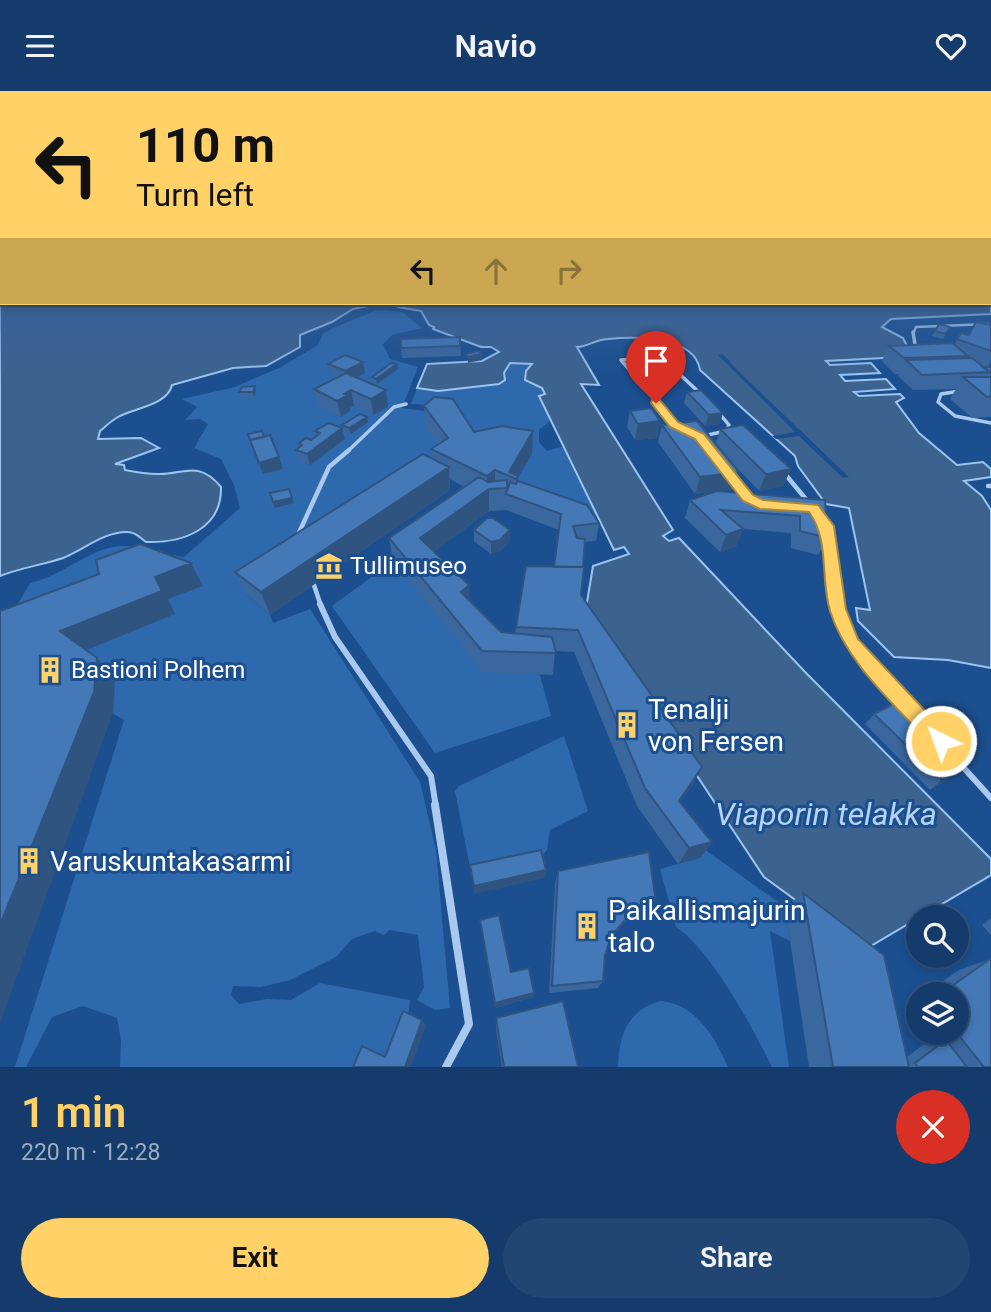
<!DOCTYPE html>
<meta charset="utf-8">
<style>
body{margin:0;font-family:Roboto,sans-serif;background:#214673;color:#f1f3f6;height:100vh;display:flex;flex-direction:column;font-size:26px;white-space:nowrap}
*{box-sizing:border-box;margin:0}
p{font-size:23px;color:#9dadc1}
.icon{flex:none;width:38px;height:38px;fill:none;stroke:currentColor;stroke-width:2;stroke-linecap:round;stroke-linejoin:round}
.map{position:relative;height:976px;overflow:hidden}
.drawer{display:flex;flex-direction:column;background:#143b6b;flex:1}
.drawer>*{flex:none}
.top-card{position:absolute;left:0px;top:0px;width:992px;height:214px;box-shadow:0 4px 10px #0003,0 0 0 2px #33557e;background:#ffd166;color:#111;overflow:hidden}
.buttons{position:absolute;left:906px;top:814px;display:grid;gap:14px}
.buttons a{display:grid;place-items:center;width:63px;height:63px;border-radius:50%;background:#143b6b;box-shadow:0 4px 10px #0003,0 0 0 2px #33557e;font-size:35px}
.pin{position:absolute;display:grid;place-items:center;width:60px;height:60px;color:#fff;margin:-72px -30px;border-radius:50% 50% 50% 0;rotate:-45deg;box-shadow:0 0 7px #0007}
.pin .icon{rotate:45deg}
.me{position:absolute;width:77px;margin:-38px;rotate:318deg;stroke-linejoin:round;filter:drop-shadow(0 0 5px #0008)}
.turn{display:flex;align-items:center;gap:24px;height:147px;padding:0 21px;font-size:32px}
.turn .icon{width:91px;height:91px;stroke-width:2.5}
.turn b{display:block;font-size:49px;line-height:60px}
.lanes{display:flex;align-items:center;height:66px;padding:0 21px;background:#0003;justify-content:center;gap:35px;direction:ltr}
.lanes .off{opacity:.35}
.round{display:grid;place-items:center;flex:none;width:74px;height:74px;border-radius:37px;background:#214673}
.headline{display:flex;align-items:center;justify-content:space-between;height:119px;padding:0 21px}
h1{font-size:42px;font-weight:600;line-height:52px;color:#ffd166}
.button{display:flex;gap:14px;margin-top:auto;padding:14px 21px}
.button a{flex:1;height:80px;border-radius:42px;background:#ffd166;color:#111;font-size:28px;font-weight:600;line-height:80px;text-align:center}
.button a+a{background:#214673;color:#f1f3f6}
header{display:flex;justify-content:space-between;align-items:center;height:91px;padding:0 21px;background:#143b6b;font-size:32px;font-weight:600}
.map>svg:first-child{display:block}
</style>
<header><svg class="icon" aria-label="menu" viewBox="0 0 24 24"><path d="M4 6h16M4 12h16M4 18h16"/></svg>Navio<svg class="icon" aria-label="heart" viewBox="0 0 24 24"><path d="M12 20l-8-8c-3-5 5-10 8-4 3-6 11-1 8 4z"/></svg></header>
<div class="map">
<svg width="991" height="976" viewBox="0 0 991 976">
<rect width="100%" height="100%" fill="#1b4f8f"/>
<path fill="#2e69ad" d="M377,219L402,221L422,237L392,244L383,253L390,268L418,276L402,317L443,322L428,314L411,313L417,297L454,299L504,282L509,272L532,273L537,296L542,297L545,304L539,305L551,329L539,339V351L547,360L564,355L597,424L585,431L509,403L531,363L450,369L246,503L270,524L273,532L310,518L420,691L436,759L450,917L435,919L417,909L424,896L418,844L390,839L384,844L375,840L352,848L336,866L290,889L261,896L233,895L231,904L239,913L267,908L291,909L320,892L410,909L408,926L391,970L362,976H120L121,949L117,927L83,915L52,926L26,976H15L124,629L104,617L15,518L30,492C60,486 91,457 119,455C139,454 164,463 184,466L240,417L234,394L221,368L194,357L208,333L200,328L185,329L197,316L182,308L235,296L281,276L318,254L323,243L333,237Z
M393,470L540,584L551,625L435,662L332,515Z
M564,645L588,720L550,739L547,759L540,767L471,782L455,700L459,695Z
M704,758L785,816L790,850L770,840L789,976H772C752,936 712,860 676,836L660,778L699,767Z
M660,910C695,912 715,946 728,976H618C619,944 627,920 660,910Z"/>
<path fill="#3c6290" stroke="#9cc4f0" stroke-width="2" d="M0,151L2,212H383L353,218L332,231L300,244V256L266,275L233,277L172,294C168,314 134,317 118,326C111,330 106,335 100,340L98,348L141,347L159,357L115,373L124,374L125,379C135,381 148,383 158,383C183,384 198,368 221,396C222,439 182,452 146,451C140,447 136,441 128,441C105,440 83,459 63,467C42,474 20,477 0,485Z
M991,177V223L891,228L882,236L903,247L907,255L903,266L826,270L830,274L871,272L880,282L840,284L845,290L886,288L895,298L854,301L859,305L900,303L904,307L896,311L919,342L957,374L983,371L991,378V386L964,390L982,405L991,419V577L948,569L894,566L858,530L856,517L870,519L849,417L826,413L798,375L795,365L700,279C695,245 636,245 608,248C597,248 587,256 577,256L599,294L581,293L673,439L663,445L669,450L679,447L807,583L991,768V784L864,859L764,786L586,517L593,475L629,463L624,456L614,459L539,305L545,303L542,297L525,289L526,280L532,273L510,272L504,282L505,289L499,293L438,300L417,297L427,273L482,270L499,261L491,256H481L433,238L434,236L429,234L421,220L398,216L394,212H990Z"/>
<path fill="#1b4f8f" d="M723,263L738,280L849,386L843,387L799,345L776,348L772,345L795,341L718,264Z"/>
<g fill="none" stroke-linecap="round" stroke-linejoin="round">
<path stroke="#a9c9ee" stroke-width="2.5" d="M913,243L916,236L988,233"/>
<path stroke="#a9c9ee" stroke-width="3.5" d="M913,241L916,260
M621,269L678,335
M621,269L650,267
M674,278L703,305
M960,300L941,303L938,311L955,325L991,332
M703,345L726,340L729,334L719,322
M347,361L394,316L406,313"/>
<path stroke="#a9c9ee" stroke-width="4.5" d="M785,383L810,413
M731,387L747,406
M988,395H991
M827,442L838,515
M297,446L329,376L349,359
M314,494L321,515"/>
<path stroke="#a9c9ee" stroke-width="6" d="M320,513L335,546L431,685L436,716
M837,513L851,552L991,707"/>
<path stroke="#a9c9ee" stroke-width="8" d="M435,714L469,933L446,976"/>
</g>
<path fill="#3a679d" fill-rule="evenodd" d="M976,231L991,234V270L988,276H991V326L972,327L950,308L956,298L913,299L898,285L899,283H895L882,270L889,255L954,254L961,242L968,244Z
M939,233L950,236L943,248L932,245Z
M460,246L461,265L402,267L401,257Z
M646,263L678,290L662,293L644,273Z
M363,271L365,282L357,286L388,316L373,324L354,315L350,317V320L341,326L318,315L314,298L337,286L330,283L328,273Z
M398,278L377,293L373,291L372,286Z
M239,301H256L254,306L241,307Z
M687,301L720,333L705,335L684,312Z
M424,315L474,341L533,340L532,363L518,387V390L599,432L596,450L585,451L581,504L702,676L680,711L712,751L700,767L678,773L637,715L574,561L555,560L553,584L483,581L393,470L389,447L464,396L450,388V399L270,524L246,503L235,481L432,368L431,358L438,353L426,337ZM506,419L559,439L554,476L516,536L515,543L501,541L470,510L434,461L489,420Z
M630,320L660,330L657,347L635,349L627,336Z
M367,326L368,331L351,343L344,340L342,334Z
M662,334L716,352L720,338L791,378L783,395L759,400L734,374L739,381L733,398L695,403L658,351Z
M342,337L345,348L310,374L299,370L296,359L300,356L299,352L311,349L316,345L315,340Z
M690,409H825L828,447L818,464L791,457V442L743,438L736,455L720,461L685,427Z
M474,439H510V450L500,460L491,463L474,450Z
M874,623L962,677L950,687L930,699L865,633Z
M558,780L656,813L649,824L625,831L610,849L605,864L603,890L598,897L549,902L555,792Z
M803,802L907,966L923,954L929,953L921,942H957V903H924L959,879L990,868L991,976H809L785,816Z
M991,827V844L982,834Z
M480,829L511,881L533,906L495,917Z
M496,927L578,976H502L496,938Z"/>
<path fill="#305480" d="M482,263V269L468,272V266Z
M363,271L365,282L348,291L346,280Z
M397,273L398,278L377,293L376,288Z
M680,280L678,290L662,293L664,282Z
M255,295L256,301L254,306L253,301Z
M351,299L354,315L350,317V320L341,326L337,310L344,303Z
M386,299L388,316L373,324L371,308Z
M723,322L720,333L705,335L709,324Z
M367,326L368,331L351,343L349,337Z
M660,330L657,347L635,349L638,333Z
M342,337L345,348L310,374L307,363Z
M533,340L532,363L518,387L517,406H516V388L509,381Z
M279,366L283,378L263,383L259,372Z
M449,376L450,399L270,524L261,501Z
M791,378L783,395L759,400L766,383Z
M495,379V397L489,398V420L422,470L420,447L487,399V385Z
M739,381L733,398L695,403L700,386Z
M292,407L294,412L275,417L273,411Z
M743,438L736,455L720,461L726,444Z
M510,439V450L500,460L491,463V451Z
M191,472L203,495L168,508L175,523L79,562L60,540L155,486Z
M469,494L470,516L461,501Z
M97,567L115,589L113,622L0,932V834Z
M702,676L692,695L669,728L679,710Z
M962,677L950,687L930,699L942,689Z
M712,751L700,767L678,773L689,757Z
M546,779L545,787L474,803V795Z
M656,813L649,824L625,831L606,853L612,844L632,821Z
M534,902L533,906L495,917V912Z
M422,929L426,935L411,976H405Z"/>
<path fill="#4478b7" stroke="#305480" stroke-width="2" d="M976,231L991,234V260L957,248L961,242L969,244Z
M939,233L950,236L946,243L935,240Z
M460,246V255L401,257V248Z
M952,252L968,265L904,267L889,255Z
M479,260L482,263L468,266L465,263Z
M661,261L680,280L664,282L646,263Z
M345,264L363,271L346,280L328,273Z
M972,267L990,281L922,284L906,269Z
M391,272L397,273L376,288L372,286Z
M983,276H991V282L990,281Z
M346,282L386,299L371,308L351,299L344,303L347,304L337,310L314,298Z
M963,286H991V305L987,306Z
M255,295L253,301H239L242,296Z
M701,299L723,322L709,324L687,301Z
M434,306L453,308L474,341L502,335L533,340L509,381L518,385L516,388L495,379L487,385L431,358L448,347L424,315Z
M651,317L660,330L638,333L630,320Z
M360,323L367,326L349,337L342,334Z
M697,330L739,381L700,386L662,334Z
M329,332L342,337L307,363L296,359L302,354L299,352L306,347L311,349L320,342L315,340Z
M743,334L791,378L766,383L720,338Z
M262,340L264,346L250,349L248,343Z
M270,344L279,366L259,372L250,349Z
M423,363L449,376L261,501L235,481Z
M479,386L488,391L507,389V397L489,398L420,447L469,494L461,501L501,541L552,546L556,562L482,560L389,447Z
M518,390L587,414L599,432L573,435L577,447L585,448L583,476H554L561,423L506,403L510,391L516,393Z
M289,398L292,407L273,411L270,402Z
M717,400L825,409L828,447L800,440V425L721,419L743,438L726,444L690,409Z
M487,427H493L510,439L500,449L491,451L474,439Z
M140,453L191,472L155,486L162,500L60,540L97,567L94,601L0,834V520L99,483L96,469Z
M526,475L584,476L581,504L702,676L679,710L712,751L689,757L645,697L578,539L516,536Z
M893,613L962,677L942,689L874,623Z
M541,759L546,779L474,795L470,774Z
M649,761L656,813L632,821L612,844L605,864L603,890L552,895L558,780Z
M803,802L884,864L909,976H833Z
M499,824L511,881L529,877L534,902L495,912L480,829Z
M990,868L991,870V976H984L957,942V931L965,925L957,916V903H947L945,900Z
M563,910L578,976H504L496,927Z
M403,920L422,929L405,976H353L362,955L385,966Z
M946,949L967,976H918L915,972Z"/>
<linearGradient id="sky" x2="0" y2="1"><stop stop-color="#0f2b4f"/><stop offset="0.52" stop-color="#39639b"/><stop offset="1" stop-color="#39639b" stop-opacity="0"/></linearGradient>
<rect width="991" height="288" fill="url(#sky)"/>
<path fill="#ffd166" stroke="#a68842" stroke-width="2" d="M652,309H660L678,331L704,343L753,404L763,409L818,414L834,435L846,518L858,548L948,644L951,650L948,657L941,659L934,657C897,615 847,574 830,520C820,487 830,450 809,421L760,418L743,410L695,348L670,336L651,312Z"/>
<defs>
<symbol id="museum-bare" viewBox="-9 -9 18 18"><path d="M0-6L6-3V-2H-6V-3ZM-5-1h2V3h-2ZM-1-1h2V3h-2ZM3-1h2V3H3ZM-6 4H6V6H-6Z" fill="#ffd166" stroke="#1b4f8f" stroke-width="2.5" paint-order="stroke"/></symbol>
<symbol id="building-bare" viewBox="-9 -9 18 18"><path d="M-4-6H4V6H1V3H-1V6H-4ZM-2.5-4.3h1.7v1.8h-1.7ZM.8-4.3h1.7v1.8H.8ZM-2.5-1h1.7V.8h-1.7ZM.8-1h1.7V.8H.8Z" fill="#ffd166" stroke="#1b4f8f" stroke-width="2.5" paint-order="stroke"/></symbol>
</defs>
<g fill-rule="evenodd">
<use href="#museum-bare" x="310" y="456" width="38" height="38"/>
<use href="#building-bare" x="31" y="560" width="38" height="38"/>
<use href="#building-bare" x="608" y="615" width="38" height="38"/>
<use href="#building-bare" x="10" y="751" width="38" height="38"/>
<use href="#building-bare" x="568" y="816" width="38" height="38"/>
</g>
<g text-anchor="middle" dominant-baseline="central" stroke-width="6" stroke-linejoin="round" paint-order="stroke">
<g font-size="24" fill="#fff" stroke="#1b4f8f" text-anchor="start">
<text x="350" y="475">Tullimuseo</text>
<text x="71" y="579">Bastioni Polhem</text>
</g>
<g font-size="28" fill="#fff" stroke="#1b4f8f" text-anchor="start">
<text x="648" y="618">Tenalji<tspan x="648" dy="32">von Fersen</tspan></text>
<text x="50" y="770">Varuskuntakasarmi</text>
<text x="608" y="819">Paikallismajurin<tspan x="608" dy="32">talo</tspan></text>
</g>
<g font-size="32" font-style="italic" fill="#b5d3f5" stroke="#1b4f8f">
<text x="826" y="723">Viaporin telakka</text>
</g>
</g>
</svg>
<div class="buttons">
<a><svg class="icon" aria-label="search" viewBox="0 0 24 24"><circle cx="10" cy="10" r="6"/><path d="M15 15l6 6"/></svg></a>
<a><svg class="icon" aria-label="layers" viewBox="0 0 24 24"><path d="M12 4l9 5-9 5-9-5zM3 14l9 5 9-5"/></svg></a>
</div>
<div class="pin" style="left:656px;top:312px;background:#d93025"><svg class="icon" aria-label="arrive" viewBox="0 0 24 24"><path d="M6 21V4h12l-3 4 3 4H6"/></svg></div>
<svg class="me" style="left:941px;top:650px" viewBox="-20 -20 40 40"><circle r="17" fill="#ffd166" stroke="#fff" stroke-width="3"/><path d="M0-11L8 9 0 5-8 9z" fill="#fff"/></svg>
<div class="top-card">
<div class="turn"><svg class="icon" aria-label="left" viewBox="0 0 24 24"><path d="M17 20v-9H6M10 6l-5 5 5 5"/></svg><div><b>110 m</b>Turn left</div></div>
<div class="lanes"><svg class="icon" aria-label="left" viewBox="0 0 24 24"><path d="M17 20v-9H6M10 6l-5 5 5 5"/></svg><svg class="icon off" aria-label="ahead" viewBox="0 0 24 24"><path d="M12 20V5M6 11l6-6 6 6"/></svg><svg class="icon off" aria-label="right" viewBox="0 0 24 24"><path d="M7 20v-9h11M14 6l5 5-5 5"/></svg></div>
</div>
</div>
<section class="drawer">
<div class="headline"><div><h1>1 min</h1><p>220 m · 12:28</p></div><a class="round" style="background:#d93025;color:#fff"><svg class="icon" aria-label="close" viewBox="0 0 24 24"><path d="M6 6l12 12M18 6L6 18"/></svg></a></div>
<div class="button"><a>Exit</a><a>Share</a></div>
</section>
